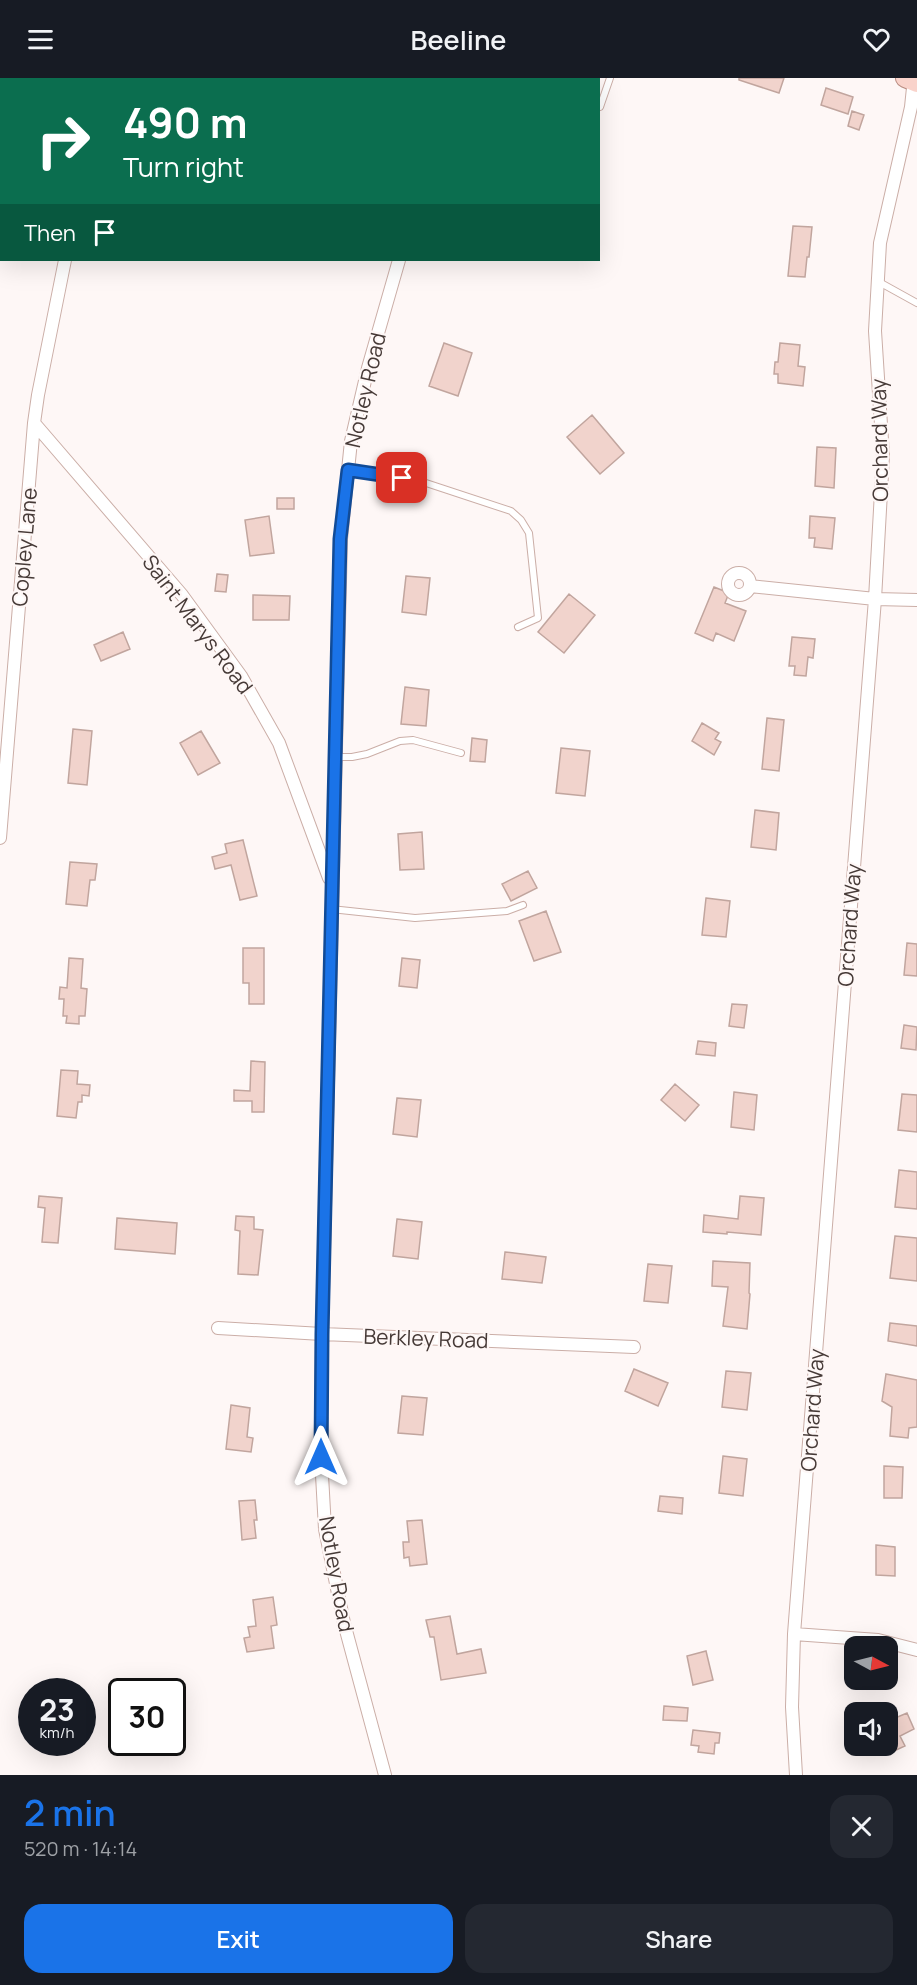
<!DOCTYPE html>
<meta charset="utf-8">
<style>
body{margin:0;font-family:Manrope,sans-serif;background:#242831;color:#f1f3f6;height:100vh;display:flex;flex-direction:column;font-size:22px;white-space:nowrap}
*{box-sizing:border-box;margin:0}
p{font-size:20px;color:#9ea1a6}
.icon{flex:none;width:33px;height:33px;fill:none;stroke:currentColor;stroke-width:2;stroke-linecap:round;stroke-linejoin:round}
.map{position:relative;height:1697px;overflow:hidden}
.drawer{display:flex;flex-direction:column;background:#171b24;flex:1}
.drawer>*{flex:none}
.hud{position:absolute;left:0px;top:0px;width:600px;height:183px;box-shadow:0 6px 24px #0002;background:#0b6e4f;color:#fff;overflow:hidden}
.needle{width:39px;rotate:97deg}
.fabs{position:absolute;left:844px;top:1558px;display:grid;gap:12px}
.fabs a{display:grid;place-items:center;width:54px;height:54px;border-radius:12px;background:#171b24;box-shadow:0 6px 24px #0002;font-size:30px}
.speed{position:absolute;left:18px;top:1600px;display:flex;gap:12px;font-size:30px;font-weight:700;text-align:center}
.speed>*{display:grid;place-content:center;width:78px;height:78px;border-radius:50%;background:#171b24;box-shadow:0 6px 24px #0002;line-height:1}
.speed small{font-size:15px;font-weight:400}
.speed .limit{border:3px solid #111;border-radius:9px;background:#fff;color:#111}
.pin{position:absolute;display:grid;place-items:center;width:51px;height:51px;color:#fff;margin:-26px;border-radius:12px;box-shadow:0 3px 9px #0006}
.me{position:absolute;width:66px;margin:-33px;rotate:0deg;stroke-linejoin:round;filter:drop-shadow(0 0 4px #0008)}
.turn{display:flex;align-items:center;gap:21px;height:126px;padding:0 24px;font-size:27px}
.turn .icon{width:78px;height:78px;stroke-width:2.5}
.turn b{display:block;font-size:42px;line-height:51px}
.then{display:flex;align-items:center;height:57px;padding:0 24px;background:#0003;gap:12px;font-size:22px}
.round{display:grid;place-items:center;flex:none;width:63px;height:63px;border-radius:18px;background:#242831}
.overview{display:flex;align-items:center;justify-content:space-between;height:102px;padding:0 24px}
h1{font-size:36px;font-weight:600;line-height:45px;color:#1a73e8}
.cta{display:flex;gap:12px;margin-top:auto;padding:12px 24px}
.cta a{flex:1;height:69px;border-radius:18px;background:#1a73e8;color:#fff;font-size:24px;font-weight:600;line-height:69px;text-align:center}
.cta a+a{background:#242831;color:#f1f3f6}
header{display:flex;justify-content:space-between;align-items:center;height:78px;padding:0 24px;background:#171b24;font-size:27px;font-weight:600}
.map>svg:first-child{display:block}
</style>
<header><svg class="icon" aria-label="menu" viewBox="0 0 24 24"><path d="M4 6h16M4 12h16M4 18h16"/></svg>Beeline<svg class="icon" aria-label="heart" viewBox="0 0 24 24"><path d="M12 20l-8-8c-3-5 5-10 8-4 3-6 11-1 8 4z"/></svg></header>
<div class="map">
<svg width="917" height="1697" viewBox="0 0 917 1697">
<rect width="100%" height="100%" fill="#fef7f6"/>
<path fill="#f1d3cc" stroke="#c1a59e" stroke-width="1.5" d="M739,0H784L779,15L739,2Z
M826,10L853,19L848,36L821,27Z
M852,33L864,37L859,52L848,48Z
M793,148L812,149L809,179H807L805,199L788,198Z
M444,265L472,275L458,318L429,308Z
M780,265L800,267L798,288L805,289L803,308L778,305V296H774L775,284H778Z
M592,337L624,375L600,396L567,359Z
M817,369L836,370L834,410L815,408Z
M277,420H294V431H277Z
M269,438L274,475L250,478L245,442Z
M810,438L835,440L832,471L814,469L815,460H809Z
M217,496L228,497L226,514L215,513Z
M406,498L430,500L426,537L402,534Z
M714,509L729,515L725,525L746,533L734,563L716,555L713,563L695,555Z
M569,516L595,537L564,575L538,554Z
M253,517L290,518L289,542H253Z
M123,554L130,571L101,583L94,567Z
M792,559L815,561L813,580L808,579L806,598L794,597L795,588H789Z
M405,609L429,612L426,648L401,646Z
M767,640L784,642L779,693L762,691Z
M702,645L719,655L715,661L721,664L714,677L692,663Z
M73,651L92,653L87,707L68,705Z
M201,653L220,685L198,697L180,665Z
M472,660L487,662L485,684L470,683Z
M561,670L590,673L585,718L556,715Z
M755,732L779,735L776,772L751,769Z
M422,754L424,791L400,792L398,756Z
M243,762L257,818L240,822L231,787L215,791L212,779L227,775L225,766Z
M70,784L97,786L95,802H90L87,828L66,826Z
M528,793L537,810L511,823L502,806Z
M706,820L730,823L726,859L702,857Z
M546,833L561,874L534,883L519,843Z
M907,865L917,866V898L904,897Z
M243,870H264V926H249V905H243Z
M69,880L83,881L81,910L87,911L85,938H79V946L66,945L67,938H63L64,921H59L60,909L67,910Z
M402,880L420,882L417,910L399,908Z
M732,926L747,927L744,950L729,948Z
M904,947L917,949L916,972L901,970Z
M698,963L716,965L715,978L696,976Z
M251,983L265,984L264,1034H252V1023H234V1012L250,1013Z
M61,992L78,993L77,1006L90,1007L89,1018L82,1017V1024H78L76,1040L57,1038Z
M675,1006L699,1027L685,1043L661,1022Z
M734,1014L757,1017L754,1052L731,1049Z
M902,1016L917,1017V1054L898,1052Z
M397,1020L421,1022L417,1059L393,1056Z
M899,1092L917,1094V1131L895,1129Z
M39,1118L62,1120L58,1165L42,1164L45,1130L38,1129Z
M740,1118L764,1120L761,1157L727,1154V1156L703,1154L704,1137L738,1141Z
M236,1138L254,1139V1151L263,1152L258,1197L238,1196L240,1153L235,1152Z
M117,1140L177,1145L175,1176L115,1171Z
M397,1141L422,1144L418,1181L393,1178Z
M895,1158L917,1160V1203L890,1200Z
M505,1174L546,1179L542,1205L502,1201Z
M713,1183L750,1185L749,1215L750,1216L747,1251L723,1248L728,1209L712,1208Z
M648,1186L672,1188L668,1225L644,1223Z
M890,1245L917,1248V1268L888,1263Z
M634,1291L668,1305L658,1328L625,1313Z
M726,1293L751,1295L747,1332L722,1329Z
M886,1296L917,1302V1349L909,1350L908,1360L890,1358L892,1329L882,1323Z
M402,1318L427,1320L423,1357L398,1355Z
M231,1327L250,1330L247,1359L253,1360L251,1374L226,1371Z
M723,1378L747,1381L743,1418L719,1415Z
M884,1388L903,1389L902,1420H884Z
M660,1418L683,1420L682,1436L658,1433Z
M255,1422L257,1442H254L256,1460L242,1462L239,1423Z
M422,1442L427,1486L410,1488L409,1479L404,1480L403,1464H409L407,1443Z
M876,1467L895,1469V1498L876,1497Z
M273,1519L277,1547L271,1548L274,1570L247,1574L244,1560L250,1559L248,1549L256,1548L253,1522Z
M450,1538L457,1576L481,1571L486,1595L441,1602L434,1559H430L426,1542Z
M706,1573L713,1602L693,1607L687,1578Z
M664,1628L688,1630L687,1643L663,1642Z
M907,1635L914,1651L900,1658L905,1668L892,1674L888,1666V1643Z
M693,1652L720,1655L719,1665H715L714,1676L698,1674L699,1668L691,1667Z"/>
<g fill="none" stroke-linecap="round" stroke-linejoin="round">
<defs>
<path id="lane" d="M600,29L610,0
M879,204L917,225
M348,392L420,403L511,433L521,442L529,455L538,540L518,549
M335,679H352L367,676L400,663L413,662L461,675
M331,831L415,840L507,833L523,827"/>
<path id="street" d="M101,2L102,0
M451,2V0
M34,345L182,517L241,598L279,665L329,800
M728 506a11 11 0 1 1 22 0a11 11 0 1 1-22 0Z
M750,508L875,521L917,522
M0,760L34,345L38,317L65,182
M218,1250L322,1256L634,1269
M794,1556L878,1562L917,1572
M385,1697L344,1545L325,1451L321,1379L322,1256L341,461L351,363L368,290L399,182
M796,1697L792,1629L794,1556L875,521L883,378L875,253L880,165L911,29L914,0"/>
<path id="primary" d="M905,0L917,5"/>
</defs>
<use href="#lane" stroke="#cbaea7" stroke-width="8"/>
<use href="#street" stroke="#cbaea7" stroke-width="14"/>
<use href="#primary" stroke="#b88b80" stroke-width="20"/>
<use href="#lane" stroke="#fff" stroke-width="6"/>
<use href="#street" stroke="#fff" stroke-width="12"/>
<use href="#primary" stroke="#f9d3cb" stroke-width="18"/>
</g>
<g fill="none" stroke-linecap="round" stroke-linejoin="round">
<defs>
<path id="route" d="M321,1379L322,1256L340,461L348,392L402,400"/>
</defs>
<use href="#route" stroke="#114b97" stroke-width="15"/>
<use href="#route" stroke="#1a73e8" stroke-width="10"/>
</g>
<g text-anchor="middle" dominant-baseline="central" stroke-width="4.5" stroke-linejoin="round" paint-order="stroke">
<g font-size="21" fill="#463a37" stroke="#fef7f6">
<text transform="translate(365 312) rotate(-77)">Notley Road</text>
<text transform="translate(879 362) rotate(-91)">Orchard Way</text>
<text transform="translate(24 469) rotate(-85)">Copley Lane</text>
<text transform="translate(198 546) rotate(53)">Saint Marys Road</text>
<text transform="translate(849 847) rotate(-86)">Orchard Way</text>
<text transform="translate(426 1260) rotate(2)">Berkley Road</text>
<text transform="translate(812 1332) rotate(-86)">Orchard Way</text>
<text transform="translate(337 1496) rotate(80)">Notley Road</text>
</g>
</g>
</svg>
<div class="fabs">
<a><svg class="needle" viewBox="-14 -14 28 28"><path d="M0-13l5 13h-10z" fill="#e53935"/><path d="M0 13l5-13h-10z" fill="#9ea1a6"/></svg></a>
<a><svg class="icon" aria-label="sound" viewBox="0 0 24 24"><path d="M4 9h4l5-4v14l-5-4H4zM17 9q2 3 0 6"/></svg></a>
</div>
<div class="speed"><div>23<small>km/h</small></div><div class="limit">30</div></div>
<div class="pin" style="left:402px;top:400px;background:#d93025"><svg class="icon" aria-label="arrive" viewBox="0 0 24 24"><path d="M6 21V4h12l-3 4 3 4H6"/></svg></div>
<svg class="me" style="left:321px;top:1379px" viewBox="-20 -20 40 40"><path d="M0-17L14 15 0 8-14 15z" fill="#1a73e8" stroke="#fff" stroke-width="4"/></svg>
<div class="hud">
<div class="turn"><svg class="icon" aria-label="right" viewBox="0 0 24 24"><path d="M7 20v-9h11M14 6l5 5-5 5"/></svg><div><b>490 m</b>Turn right</div></div>
<div class="then">Then<svg class="icon" aria-label="arrive" viewBox="0 0 24 24"><path d="M6 21V4h12l-3 4 3 4H6"/></svg></div>
</div>
</div>
<section class="drawer">
<div class="overview"><div><h1>2 min</h1><p>520 m · 14:14</p></div><a class="round"><svg class="icon" aria-label="close" viewBox="0 0 24 24"><path d="M6 6l12 12M18 6L6 18"/></svg></a></div>
<div class="cta"><a>Exit</a><a>Share</a></div>
</section>
